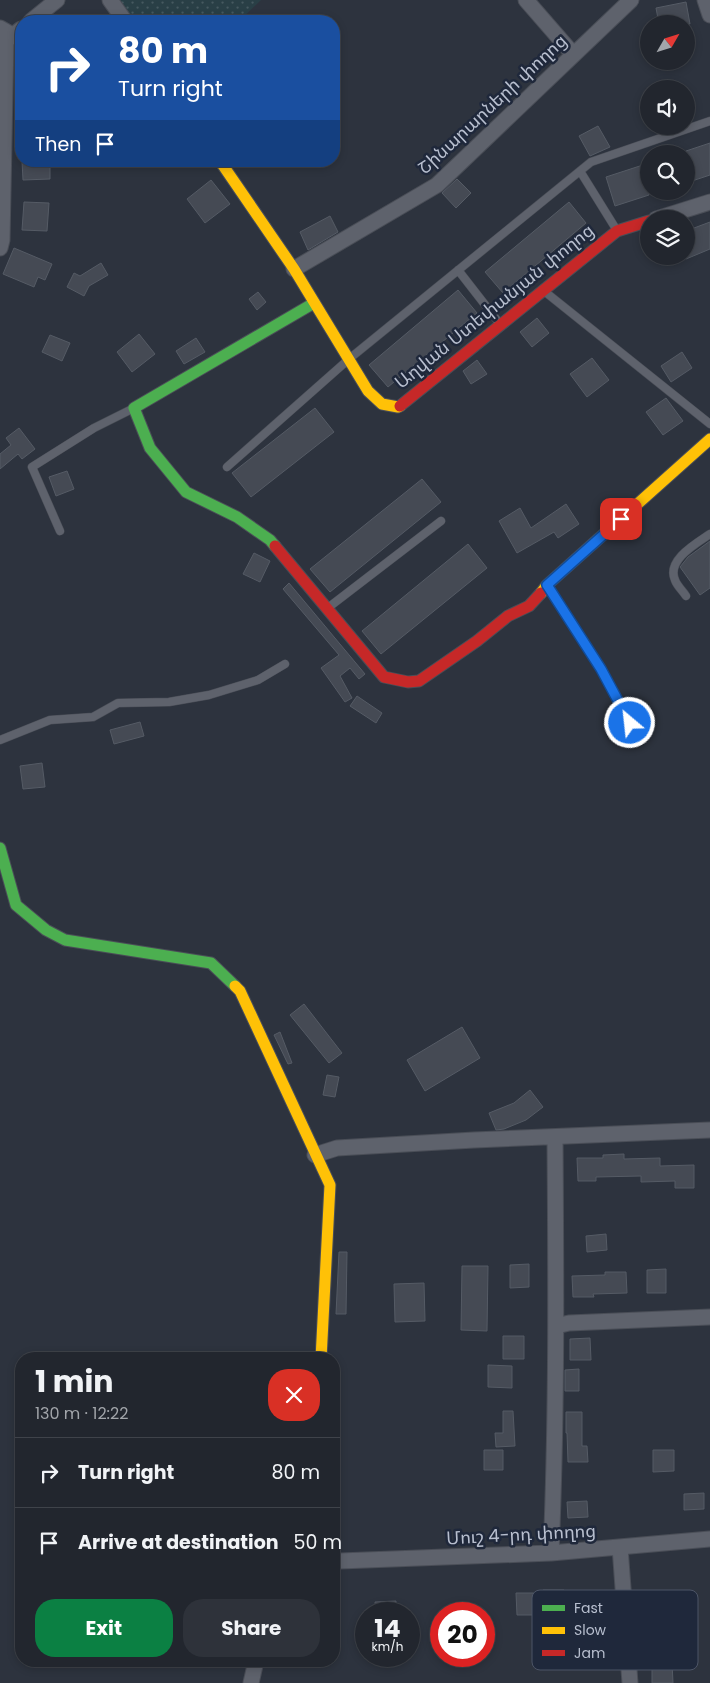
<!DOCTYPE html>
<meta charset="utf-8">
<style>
body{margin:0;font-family:Poppins,"Noto Sans Armenian",sans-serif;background:#2e323a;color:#f1f3f6;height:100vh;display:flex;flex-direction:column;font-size:19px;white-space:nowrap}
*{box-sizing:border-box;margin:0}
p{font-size:16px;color:#a2a5aa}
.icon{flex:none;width:28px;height:28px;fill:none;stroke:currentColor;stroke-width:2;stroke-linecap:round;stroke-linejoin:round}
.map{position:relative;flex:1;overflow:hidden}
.drawer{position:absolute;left:15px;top:1352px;width:325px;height:315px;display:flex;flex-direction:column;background:#22262e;border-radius:20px;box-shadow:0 2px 8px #0003,0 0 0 1px #3f434a}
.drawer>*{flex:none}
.guide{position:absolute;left:15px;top:15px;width:325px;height:152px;border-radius:20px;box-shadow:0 2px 8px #0003,0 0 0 1px #3f434a;background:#1a4fa0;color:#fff;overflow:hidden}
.needle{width:32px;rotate:51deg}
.tools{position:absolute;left:640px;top:15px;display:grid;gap:10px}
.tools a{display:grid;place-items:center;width:55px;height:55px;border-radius:50%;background:#22262e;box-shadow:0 2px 8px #0003,0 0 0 1px #3f434a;font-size:25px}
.speed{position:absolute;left:355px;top:1602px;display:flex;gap:10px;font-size:25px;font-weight:700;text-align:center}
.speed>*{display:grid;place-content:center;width:65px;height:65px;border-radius:50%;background:#22262e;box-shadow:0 2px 8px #0003,0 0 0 1px #3f434a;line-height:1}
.speed small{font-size:12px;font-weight:400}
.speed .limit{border:8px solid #d22;background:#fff;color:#111}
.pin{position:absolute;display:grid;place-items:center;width:42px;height:42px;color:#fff;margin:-21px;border-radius:10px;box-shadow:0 2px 8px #0006}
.me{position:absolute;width:55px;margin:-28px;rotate:332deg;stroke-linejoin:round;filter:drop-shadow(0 0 4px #0008)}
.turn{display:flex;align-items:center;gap:18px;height:105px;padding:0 20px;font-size:22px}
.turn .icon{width:65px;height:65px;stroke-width:2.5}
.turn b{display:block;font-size:35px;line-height:42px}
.then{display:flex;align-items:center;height:48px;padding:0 20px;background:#0003;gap:10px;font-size:19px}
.round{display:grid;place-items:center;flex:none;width:52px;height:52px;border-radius:20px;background:#2e323a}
.headline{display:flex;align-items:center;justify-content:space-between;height:85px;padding:0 20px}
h1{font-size:30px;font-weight:700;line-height:38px}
.action{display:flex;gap:10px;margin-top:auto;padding:10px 20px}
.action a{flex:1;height:58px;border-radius:20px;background:#0b8043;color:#fff;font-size:20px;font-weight:700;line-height:58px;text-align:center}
.action a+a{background:#2e323a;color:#f1f3f6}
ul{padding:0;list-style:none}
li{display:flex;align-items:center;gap:15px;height:70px;padding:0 20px;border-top:1px solid #3f434a}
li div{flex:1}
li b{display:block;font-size:19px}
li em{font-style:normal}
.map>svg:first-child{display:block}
</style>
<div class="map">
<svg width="710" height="1683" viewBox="0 0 710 1683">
<defs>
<pattern id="grass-dots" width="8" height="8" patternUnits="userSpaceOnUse" patternTransform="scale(1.25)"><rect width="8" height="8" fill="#293f46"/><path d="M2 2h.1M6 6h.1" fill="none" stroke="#465960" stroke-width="1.8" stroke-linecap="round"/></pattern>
</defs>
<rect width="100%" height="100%" fill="#2d333e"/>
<path fill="url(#grass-dots)" d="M112,0H261L239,21H128Z"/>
<path fill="#454a54" stroke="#555b65" d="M686,2L690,24H659L656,8Z
M598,126L610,147L590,156L579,136Z
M710,143V175L686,183V151Z
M22,161H50V179L23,180Z
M649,163V195L615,206L606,177Z
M457,179L471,193L456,208L442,193Z
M211,180L230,204L205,223L187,199Z
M24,202L49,203L47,231L22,230Z
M569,202L586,223L503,293L485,272Z
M330,216L338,232L308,250L300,232Z
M710,222V249L686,259V231Z
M14,248L52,264L45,280L38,277L34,287L3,274Z
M101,263L108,275L89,286L84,296L67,287L74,273L80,276Z
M458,290L477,313L388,387L369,365Z
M258,292L266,302L257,310L249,299Z
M537,318L549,333L532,347L520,332Z
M139,334L155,354L132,372L117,352Z
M50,335L70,343L62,361L42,352Z
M196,338L205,352L184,364L176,351Z
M682,352L692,368L671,382L661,366Z
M592,358L609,380L587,397L570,374Z
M477,360L487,374L471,384L463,371Z
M666,398L683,421L663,435L646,412Z
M315,408L334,432L251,497L232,473Z
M19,428L35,449L22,459L18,454L0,469V454L11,445L6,438Z
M67,471L74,489L56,496L49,477Z
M422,479L441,502L330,592L310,569Z
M566,504L579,524L558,538L554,532L517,553L499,521L520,508L531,528Z
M710,541V588L700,595L680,567L688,557Z
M468,544L487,568L381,654L362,631Z
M254,553L270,561L260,582L243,574Z
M289,583L365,674L359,679L350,668L340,676L352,698L345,702L321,668L339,655L283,589Z
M357,696L382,713L376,723L350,706Z
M140,722L144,736L114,744L110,730Z
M42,763L45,787L23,789L20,766Z
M304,1004L342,1053L329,1063L290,1015Z
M462,1027L480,1058L425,1091L407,1060Z
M280,1032L292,1063L288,1064L274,1035Z
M327,1075L339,1077L335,1097L323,1095Z
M530,1090L543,1107L526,1120L504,1129L496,1130L489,1113L514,1103Z
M624,1154V1159L660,1158V1166L694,1165V1188H675V1181L641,1182V1176L596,1177V1181H578L577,1158H603V1155Z
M606,1234L607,1250L587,1252L586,1236Z
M339,1252H347L346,1314H336Z
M529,1264V1287L510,1288V1265Z
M462,1266H488L487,1331L461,1330Z
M666,1269V1293H647V1270Z
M605,1272H626L627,1293L593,1294L594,1297H573L572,1276L605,1275Z
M424,1283L425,1321L395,1322L394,1284Z
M503,1336H524V1359H503Z
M590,1338L591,1360H570V1339Z
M488,1365L512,1366V1388L488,1387Z
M579,1369V1391H565V1370Z
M503,1411H513L515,1446L496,1447L495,1433H503Z
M566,1412H582V1446H587L588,1462H568L567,1433H566Z
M484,1450H503V1470H484Z
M653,1450H674V1471L653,1472Z
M704,1493V1509L684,1510V1494Z
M587,1501L588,1517L568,1518L567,1502Z
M543,1590H564V1611L538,1612V1615H517L516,1593H543Z
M396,1601V1614H376L375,1602Z
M652,1662H672L673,1683H652Z"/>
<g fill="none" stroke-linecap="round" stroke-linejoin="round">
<defs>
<path id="lane" d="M580,171L616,229
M458,270L500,324
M544,291L710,424
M227,467L349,359L591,162L710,121
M60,531L32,467L94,428L132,409
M548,586L601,669L630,723
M686,596C683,591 677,586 675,580C666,560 697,543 710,534
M329,607L441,521
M0,740L50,720L93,717L118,703L169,702L209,695L258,680L285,664"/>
<path id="street" d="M110,0L125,21
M526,0L573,54
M705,0L710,15
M31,21L57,0
M0,28L14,36
M656,219L710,202
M0,248L2,240L6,41L21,29
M294,269L437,185L631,0
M315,1155L337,1148L474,1140L710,1130
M556,1326L569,1323L710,1317
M620,1547L630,1683
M551,1553C557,1414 556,1275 555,1137
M334,1559L340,1561L551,1553L710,1539
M251,1683L256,1661"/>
<path id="fast" d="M275,546L270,540L237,517L186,492L150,448L134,408L314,303
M0,848L16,905L46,930L65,940L211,963L235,986"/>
<path id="slow" d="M220,161L294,269L368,391L382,404L398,407L400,406
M541,593L547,585L710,439
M235,986L240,991L330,1185L321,1359"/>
<path id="jam" d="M400,406L617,231L649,221
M275,546L384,677L408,682L419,681L477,641L508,616L529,606L541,593"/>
</defs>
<use href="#lane" stroke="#4a4e57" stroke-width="9"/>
<use href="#street" stroke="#4a4e57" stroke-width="17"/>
<use href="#fast" stroke="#4a4e57" stroke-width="13"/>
<use href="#slow" stroke="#4a4e57" stroke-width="13"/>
<use href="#jam" stroke="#4a4e57" stroke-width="13"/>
<use href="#lane" stroke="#5e626c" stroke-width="8"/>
<use href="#street" stroke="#5e626c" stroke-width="15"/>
<use href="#fast" stroke="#4caf50" stroke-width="11"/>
<use href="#slow" stroke="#ffc107" stroke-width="11"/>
<use href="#jam" stroke="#c62828" stroke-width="11"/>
</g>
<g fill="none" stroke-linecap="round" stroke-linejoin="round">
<defs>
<path id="route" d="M621,519L547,585L601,669L630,723"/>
</defs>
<use href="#route" stroke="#114b97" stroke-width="12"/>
<use href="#route" stroke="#1a73e8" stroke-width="9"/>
</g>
<g text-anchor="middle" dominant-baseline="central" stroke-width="5" stroke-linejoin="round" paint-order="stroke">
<g font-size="18" fill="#b8bfcf" stroke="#1f283b">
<text transform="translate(492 104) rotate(-43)">Շինարարների փողոց</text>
<text transform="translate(494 306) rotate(-39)">Աղվան Ստեփանյան փողոց</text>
<text transform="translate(521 1534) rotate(-3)">Մուշ 4-րդ փողոց</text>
</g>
</g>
<rect x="532" y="1590" width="166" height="80" rx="8" fill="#1f283b" stroke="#4d5567" stroke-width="1"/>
<rect x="542" y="1605" width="23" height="6" fill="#4caf50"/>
<rect x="542" y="1627" width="23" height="7" fill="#ffc107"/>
<rect x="542" y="1650" width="23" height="6" fill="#c62828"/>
<g font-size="14" fill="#b8bfcf">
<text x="574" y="1613">Fast</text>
<text x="574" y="1635">Slow</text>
<text x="574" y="1658">Jam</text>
</g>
</svg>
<div class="tools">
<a><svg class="needle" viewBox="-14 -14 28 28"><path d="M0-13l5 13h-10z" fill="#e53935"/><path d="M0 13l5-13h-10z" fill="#a2a5aa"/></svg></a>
<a><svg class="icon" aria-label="sound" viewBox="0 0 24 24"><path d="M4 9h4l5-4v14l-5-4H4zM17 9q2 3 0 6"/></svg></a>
<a><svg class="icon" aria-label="search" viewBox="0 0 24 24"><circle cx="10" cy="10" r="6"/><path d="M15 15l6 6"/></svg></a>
<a><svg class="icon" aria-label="layers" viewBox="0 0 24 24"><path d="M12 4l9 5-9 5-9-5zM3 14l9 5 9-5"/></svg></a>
</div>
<div class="speed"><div>14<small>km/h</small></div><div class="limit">20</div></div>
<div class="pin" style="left:621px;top:519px;background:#d93025"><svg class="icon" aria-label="arrive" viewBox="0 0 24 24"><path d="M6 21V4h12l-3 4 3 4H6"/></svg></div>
<svg class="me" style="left:630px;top:723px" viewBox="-20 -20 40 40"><circle r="17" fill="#1a73e8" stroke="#fff" stroke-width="3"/><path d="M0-11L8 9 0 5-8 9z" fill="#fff"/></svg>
<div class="guide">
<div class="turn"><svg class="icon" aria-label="right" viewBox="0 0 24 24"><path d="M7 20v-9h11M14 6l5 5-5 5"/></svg><div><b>80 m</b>Turn right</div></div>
<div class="then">Then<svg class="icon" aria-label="arrive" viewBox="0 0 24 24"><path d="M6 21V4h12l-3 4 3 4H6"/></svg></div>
</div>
<section class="drawer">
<div class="headline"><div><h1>1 min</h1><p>130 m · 12:22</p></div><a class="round" style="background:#d93025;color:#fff"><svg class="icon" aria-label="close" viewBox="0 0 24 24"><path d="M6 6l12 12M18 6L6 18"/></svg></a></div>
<ul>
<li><svg class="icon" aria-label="right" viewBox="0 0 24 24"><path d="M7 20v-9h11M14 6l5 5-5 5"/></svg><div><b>Turn right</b></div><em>80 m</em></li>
<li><svg class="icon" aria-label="arrive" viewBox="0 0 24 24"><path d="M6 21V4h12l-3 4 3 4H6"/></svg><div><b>Arrive at destination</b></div><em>50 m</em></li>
</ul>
<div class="action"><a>Exit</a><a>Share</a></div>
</section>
</div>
